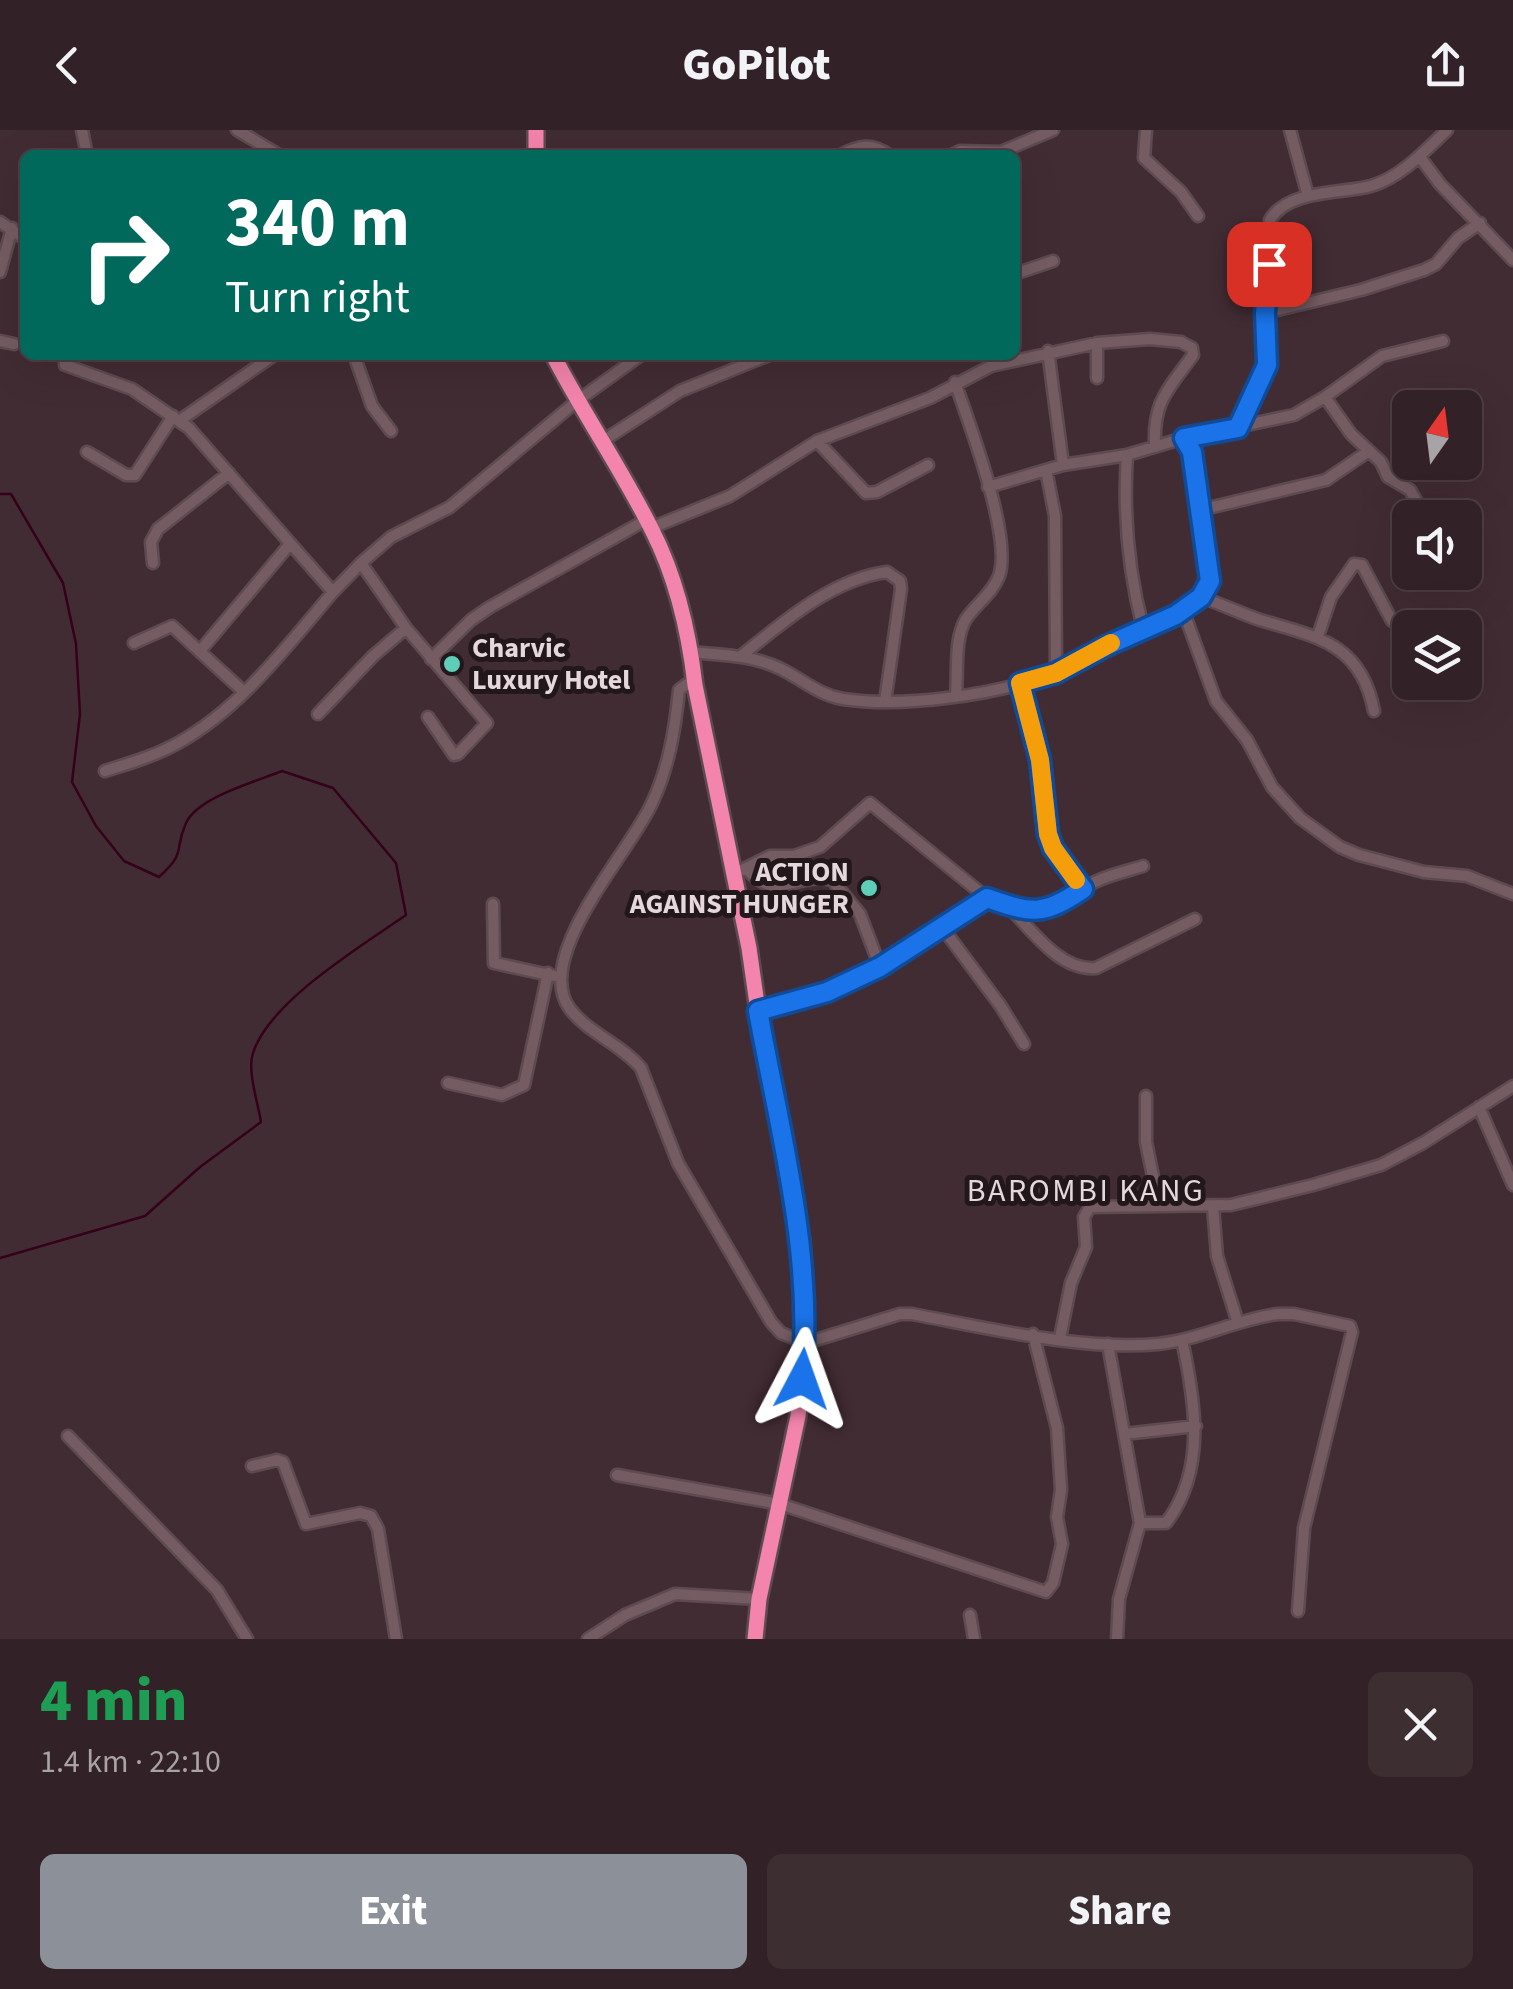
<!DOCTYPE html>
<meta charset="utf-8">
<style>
body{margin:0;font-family:"Source Sans 3",sans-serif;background:#3d2e32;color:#f1f3f6;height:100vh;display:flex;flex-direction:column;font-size:38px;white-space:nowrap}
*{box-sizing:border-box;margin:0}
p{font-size:32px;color:#a8a3a7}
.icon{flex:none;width:55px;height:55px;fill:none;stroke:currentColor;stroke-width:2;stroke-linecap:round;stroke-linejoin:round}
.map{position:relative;height:1509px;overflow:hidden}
.side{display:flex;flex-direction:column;background:#322126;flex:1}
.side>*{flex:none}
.guide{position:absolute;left:20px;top:20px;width:1000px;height:210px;border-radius:15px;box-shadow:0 10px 40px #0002,0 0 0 2px #4d3e43;background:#00695c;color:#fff;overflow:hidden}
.needle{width:65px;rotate:14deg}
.fabs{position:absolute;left:1392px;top:260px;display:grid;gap:20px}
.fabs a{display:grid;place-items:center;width:90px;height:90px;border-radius:15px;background:#322126;box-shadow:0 10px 40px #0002,0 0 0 2px #4d3e43;font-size:50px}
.pin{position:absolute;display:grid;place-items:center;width:85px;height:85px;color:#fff;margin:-42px;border-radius:20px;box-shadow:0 5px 15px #0006}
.me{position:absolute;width:110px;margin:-55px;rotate:4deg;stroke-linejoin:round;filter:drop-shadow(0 0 8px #0008)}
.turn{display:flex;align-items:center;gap:35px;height:210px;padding:0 40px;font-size:45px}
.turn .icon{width:130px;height:130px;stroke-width:2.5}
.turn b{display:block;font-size:70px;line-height:85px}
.round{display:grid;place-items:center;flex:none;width:105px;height:105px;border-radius:15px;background:#3d2e32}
.head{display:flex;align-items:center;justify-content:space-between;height:170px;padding:0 40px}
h1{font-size:60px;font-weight:800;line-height:75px;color:#1e9e55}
.button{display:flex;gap:20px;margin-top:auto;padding:20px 40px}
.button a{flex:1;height:115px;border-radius:15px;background:#8c9099;color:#fff;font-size:40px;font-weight:800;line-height:115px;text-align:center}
.button a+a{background:#3d2e32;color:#f1f3f6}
header{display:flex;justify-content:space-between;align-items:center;height:130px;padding:0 40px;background:#322126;font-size:45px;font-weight:800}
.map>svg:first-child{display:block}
</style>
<header><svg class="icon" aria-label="back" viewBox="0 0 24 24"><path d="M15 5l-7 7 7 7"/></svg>GoPilot<svg class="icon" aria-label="share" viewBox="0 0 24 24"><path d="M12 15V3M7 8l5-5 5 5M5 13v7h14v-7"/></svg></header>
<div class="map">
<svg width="1513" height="1509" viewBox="0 0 1513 1509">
<rect width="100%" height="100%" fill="#422c33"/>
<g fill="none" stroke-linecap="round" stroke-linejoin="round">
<path stroke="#350019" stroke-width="2.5" d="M0,364H11L63,453L76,514L80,584L72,652L96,696L124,731L159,747C188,720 173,722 186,693C198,667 255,652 282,641L333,658L396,733L406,785C361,816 269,872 253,923C247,941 258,973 261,992L200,1037L145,1086L0,1128"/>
<defs>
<path id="minor" d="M82,0L87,25
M237,0L279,25
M1146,0L1144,28L1181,62L1198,86
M1290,0L1308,66
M841,25C859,15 872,13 889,25
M952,25L960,21L1001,22L1053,0
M1420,27L1440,54L1513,130
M0,92L25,109
M0,142L12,98
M1015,144L1053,131
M1265,183L1361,160L1424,140L1436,134L1458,108L1480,93
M0,211L14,214
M65,225V235L132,259L189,298L333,462L361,433
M354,225L372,276L391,301
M1097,248V213
M955,252C969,294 1013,407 999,446C992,464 976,474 966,489C954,508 958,542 956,565
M1325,267L1351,304L1381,332L1388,347L1410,360L1426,388
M179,291L274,225
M1238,297L1267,235L1265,183L1270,90C1288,59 1342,64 1371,56C1401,47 1425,21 1447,0
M1184,308L1294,285L1325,267L1382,226L1443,211
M817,311L866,363L877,362L928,335
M601,312L680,261L769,225
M87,322L126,345H135L173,286
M1127,325C1123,385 1128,440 1143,498
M1046,340L1055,386L1056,543
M988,357L1063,335
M1200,380L1326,350L1369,321
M651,398L730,366L817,311L930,268L991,236L1097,213L1150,209L1181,212L1192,218L1193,225C1167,261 1153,271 1155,317
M153,433L151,412L158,399L229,343
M1201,467C1221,474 1240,483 1260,490C1317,507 1361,513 1374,581
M1183,480L1216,571L1247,610L1272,657L1300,688L1340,717L1359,725L1424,742L1467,746L1513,764
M1318,506L1331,467L1354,434L1362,435L1392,491
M134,513L172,496L244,562
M200,521L290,414
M691,522C721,525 753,525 781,539C802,549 818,565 843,569C902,578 998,565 1054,543C1080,533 1104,516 1129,505C1160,490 1192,482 1210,451L1192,323L1184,308L1127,325L1063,335L1048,221
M741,526C782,493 832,449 887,442L900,451L901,459L885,572
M431,529L471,490L490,477L646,390
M1020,553L1040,630L1047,704L1053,718L1083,759
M695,555L687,554L679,560C675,599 669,637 652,673C631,721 531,827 570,879C588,903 621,914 641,938L678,1033L771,1192L781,1203L806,1213L900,1184H912C987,1198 1083,1221 1158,1214C1199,1210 1237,1189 1278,1184H1294L1350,1196L1352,1202L1304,1398L1298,1481
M318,584L373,526L406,498
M428,587L454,625L458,624L487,593L406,498L361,433L391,407L450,377L577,271L641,225
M105,641C130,633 155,626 178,613C241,578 287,516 333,462
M747,739C776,774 797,741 832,750L860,784L880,837
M734,744L770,726H794L820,717L870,673L987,768
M493,774L494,833L554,846
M1007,775C1031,799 1059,841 1096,838L1195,789
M942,797L1000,875L1024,914
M758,881L827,862L880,837L987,768C1056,792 1040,777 1097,751C1112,744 1128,741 1143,736
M448,953L502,965L524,955L548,843
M1146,966V1012L1159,1076
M1479,977L1513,1055
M1213,1076L1217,1126L1238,1193
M1060,1208L1071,1153L1086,1117L1084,1087L1090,1077L1231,1075L1313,1055L1381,1035L1423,1013L1513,956
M1108,1214L1140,1393L1119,1469L1117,1509
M1124,1304L1196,1296
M68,1306L217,1460L247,1509
M252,1336L277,1330L283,1332L306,1394L360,1383L371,1386L378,1399L396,1509
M617,1345L780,1374L1046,1462L1053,1453L1062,1414L1057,1387L1061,1360L1057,1298L1033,1204
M1140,1393H1166C1207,1340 1195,1270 1182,1210
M970,1485L974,1509
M588,1509L625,1485L675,1464L759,1469"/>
<path id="highway" d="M536,25V0
M553,225C584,285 622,340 652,400C676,447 689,503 695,555L749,818L758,881L802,1111L804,1145L806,1213L798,1286L759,1469L755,1509"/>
</defs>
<use href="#minor" stroke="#5d4b51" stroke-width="15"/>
<use href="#highway" stroke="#5d4b51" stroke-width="20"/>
<use href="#minor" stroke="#755c63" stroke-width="10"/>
<use href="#highway" stroke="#f384ab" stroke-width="15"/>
</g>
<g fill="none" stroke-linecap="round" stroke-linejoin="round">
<defs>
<path id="route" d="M802,1249C814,1125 780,1003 758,881L827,862L880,837L987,768C1032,784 1043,786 1083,759L1053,718L1048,704L1040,630L1020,553L1056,543L1106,516L1176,485L1201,467L1210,451L1192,322L1184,308L1238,298L1267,235L1265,183L1269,134"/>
</defs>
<use href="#route" stroke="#114b97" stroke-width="25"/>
<use href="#route" stroke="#1a73e8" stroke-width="18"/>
<path stroke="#f59e0b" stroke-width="18" d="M1076,750L1053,718L1048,704L1040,630L1020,553L1056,543L1111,513"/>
</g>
<g fill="#5eceb8" stroke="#22181b" stroke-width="4">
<circle cx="452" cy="534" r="10"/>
<circle cx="869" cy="758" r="10"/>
</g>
<g text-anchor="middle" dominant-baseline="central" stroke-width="10" stroke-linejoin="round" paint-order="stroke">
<g font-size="28" font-weight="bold" fill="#e6d7dc" stroke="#22181b" text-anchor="start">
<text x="472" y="518">Charvic<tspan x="472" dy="32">Luxury Hotel</tspan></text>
<text x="849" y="742" text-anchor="end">ACTION<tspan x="849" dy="32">AGAINST HUNGER</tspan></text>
</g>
<g font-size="32" letter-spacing="2.5" fill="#e6d7dc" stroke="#22181b">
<text x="1086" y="1061">BAROMBI KANG</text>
</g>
</g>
</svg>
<div class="fabs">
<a><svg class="needle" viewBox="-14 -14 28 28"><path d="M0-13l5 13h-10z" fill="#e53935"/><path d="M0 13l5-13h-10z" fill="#a8a3a7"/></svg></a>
<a><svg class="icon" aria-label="sound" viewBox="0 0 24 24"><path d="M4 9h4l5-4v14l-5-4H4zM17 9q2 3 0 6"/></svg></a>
<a><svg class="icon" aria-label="layers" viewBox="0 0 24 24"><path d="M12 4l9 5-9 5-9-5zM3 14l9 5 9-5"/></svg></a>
</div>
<div class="pin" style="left:1269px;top:134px;background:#d93025"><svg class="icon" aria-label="arrive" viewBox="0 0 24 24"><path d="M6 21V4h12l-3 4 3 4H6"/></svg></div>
<svg class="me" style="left:802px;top:1249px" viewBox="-20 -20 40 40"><path d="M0-17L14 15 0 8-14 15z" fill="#1a73e8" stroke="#fff" stroke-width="4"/></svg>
<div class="guide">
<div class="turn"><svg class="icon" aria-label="right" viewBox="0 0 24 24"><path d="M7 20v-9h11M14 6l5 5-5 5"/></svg><div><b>340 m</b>Turn right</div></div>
</div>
</div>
<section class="side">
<div class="head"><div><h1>4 min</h1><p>1.4 km · 22:10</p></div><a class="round"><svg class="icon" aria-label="close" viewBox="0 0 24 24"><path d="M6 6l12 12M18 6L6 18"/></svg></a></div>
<div class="button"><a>Exit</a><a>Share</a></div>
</section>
